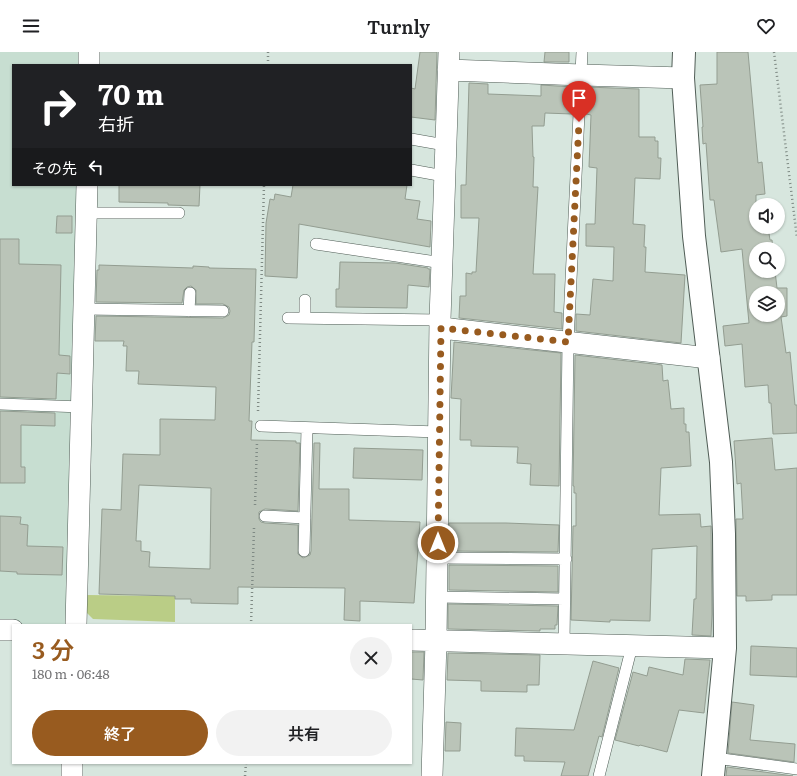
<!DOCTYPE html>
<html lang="ja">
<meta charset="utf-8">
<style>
body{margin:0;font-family:Literata,"Noto Sans JP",serif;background:#f2f2f2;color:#202124;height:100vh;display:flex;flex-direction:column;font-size:15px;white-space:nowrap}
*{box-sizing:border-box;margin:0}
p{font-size:13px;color:#757577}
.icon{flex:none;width:22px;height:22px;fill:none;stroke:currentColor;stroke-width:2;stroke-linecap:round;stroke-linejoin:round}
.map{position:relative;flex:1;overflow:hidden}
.details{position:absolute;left:12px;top:572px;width:400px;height:140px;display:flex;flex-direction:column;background:#fff;border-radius:0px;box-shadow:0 1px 3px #0004}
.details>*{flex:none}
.banner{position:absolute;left:12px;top:12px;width:400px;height:122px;border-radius:0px;box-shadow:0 1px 3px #0004;background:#202124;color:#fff;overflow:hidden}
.buttons{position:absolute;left:749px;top:146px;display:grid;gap:8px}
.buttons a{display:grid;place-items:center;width:36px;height:36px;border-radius:50%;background:#fff;box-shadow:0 1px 3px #0004;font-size:20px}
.pin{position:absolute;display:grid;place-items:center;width:34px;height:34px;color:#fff;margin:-41px -17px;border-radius:50% 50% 50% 0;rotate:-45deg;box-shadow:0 0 4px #0007}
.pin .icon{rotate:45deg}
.me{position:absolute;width:44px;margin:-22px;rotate:0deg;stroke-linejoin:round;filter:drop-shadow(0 0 3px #0008)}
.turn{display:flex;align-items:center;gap:14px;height:84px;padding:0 20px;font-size:18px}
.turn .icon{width:52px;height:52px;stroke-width:2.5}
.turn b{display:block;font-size:28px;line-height:34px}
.then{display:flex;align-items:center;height:38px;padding:0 20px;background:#0003;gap:8px;font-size:15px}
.round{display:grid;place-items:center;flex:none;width:42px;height:42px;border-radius:21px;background:#f2f2f2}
.headline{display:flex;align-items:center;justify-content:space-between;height:68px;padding:0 20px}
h1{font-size:24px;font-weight:600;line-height:30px;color:#985b1f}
.action{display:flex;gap:8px;margin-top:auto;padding:8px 20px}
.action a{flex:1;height:46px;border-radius:24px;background:#985b1f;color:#fff;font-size:16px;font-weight:600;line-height:46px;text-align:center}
.action a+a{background:#f2f2f2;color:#202124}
header{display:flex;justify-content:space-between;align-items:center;height:52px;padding:0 20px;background:#fff;font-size:18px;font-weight:600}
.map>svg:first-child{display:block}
</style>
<header><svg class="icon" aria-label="menu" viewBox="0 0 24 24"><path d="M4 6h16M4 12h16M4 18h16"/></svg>Turnly<svg class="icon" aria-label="heart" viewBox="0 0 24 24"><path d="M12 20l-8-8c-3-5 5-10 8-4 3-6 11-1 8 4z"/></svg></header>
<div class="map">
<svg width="797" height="724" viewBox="0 0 797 724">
<rect width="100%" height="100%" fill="#d7e6de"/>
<path fill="#c7ded1" d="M0,0H81L80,13H13V133H77L66,573H0Z"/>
<path fill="#bacd86" d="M86,543L175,544V570L93,567L85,559Z"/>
<path fill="#bac4b8" stroke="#939d91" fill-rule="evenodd" d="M420,0H437L435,68L411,65V36L415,37Z
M545,0H569V10H544Z
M717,0H748L758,111L762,110L765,142L756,143V175H768L770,188H772L773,197H756V219H775L777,236H787V264L781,265L786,301L790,300L795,353H797V381L773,382L771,351H769L768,333L745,335L742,292L725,294L723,274L749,271L742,197L721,200L714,148H710L706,91L703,92L702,75H703L700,33L717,32ZM756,241H778V263H756Z
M469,31L488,32V42L541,44V33L573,35L572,62L545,61L544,74H532L533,105H534L533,135H538L533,222H555L554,260L562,261V277L459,266L460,244H466V221L472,222V220H476L479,166H461V133H466Z
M587,35L639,37V85H655V89H658V106H661L660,127L635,126L633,172L645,173L644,195H646L645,220L685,223L681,291L576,279V262L590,263L593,227L613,229L614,195L586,194V172H595L597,116L589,115L591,63L586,62Z
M119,133H200L199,154L168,153V151L119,150Z
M293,133H407L405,147L420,149L417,167L431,169L430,195L299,172L297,226L265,224L266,171L270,147L274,148L275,142L291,145Z
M57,164H72V181H56Z
M0,187H19V212L61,213L59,303L70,304V322L57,321L56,347L0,345Z
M340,210L395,211L428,216V217H430L429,235L408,233L407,256L336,255V237H339Z
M99,213L193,216V214L209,215V216L256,217L254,290H252L249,369H252L251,388L296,389V391H300L298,459L265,457L259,460V467L261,470L265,471L298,473V502L303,506L310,503L311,499L314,391H320L319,437H349V468L420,470L414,551L360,549V569L344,568L345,536L238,535V552L191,551V547H175V544L99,542L102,457L121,458L123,402L160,403V367L215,368L216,335L138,332L139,319H126L127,294H123L124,289H95L96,264L223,266L229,263L230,259L229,255L223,252H196V238L191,234L187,235L184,238L182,251L96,250L97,218H99ZM139,433L211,436L210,517L149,515L150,500L141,499V489H136Z
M454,290L561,301L559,434L530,433L531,412L517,411L518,395L471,394V388H460L461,347L451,346Z
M575,303L662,313L663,329L668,328L671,357L684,356V372H686V380H689L691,414L661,416L659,463L700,462L701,475L711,474L712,562L711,584L692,583L694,547H696L697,494L652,497L650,569L610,568V570L571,568L573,474H576V441H574V434H573Z
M0,359L55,361V374L21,373V415H25V431H0Z
M772,386L775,418L797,416V543H772V548L746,549V544H737L736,467H743L741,431L737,432L734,389Z
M354,396L423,398L422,428L353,426Z
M0,464L21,465L20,472L28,473L27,494L63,495L62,523L17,522V520L0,519Z
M449,471H506L559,473L558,500L449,499Z
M449,513L558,514V540L449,538Z
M448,552L558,554L557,573H555V577H540V579L448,577Z
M751,594L797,596V625L750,623Z
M411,600H424L423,628L411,627Z
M448,601L540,603L539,633H527V640L481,639V629L447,628Z
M685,607L710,608L704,661L679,658L667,700L640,693L639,694L615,688L633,620L647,624L649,615L683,623Z
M593,609L619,616L602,685L599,684L588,724H561L565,710L524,709V704H515L516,676L574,678Z
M732,650L754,653L750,688L795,692L794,710L728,701Z
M446,670L461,671L460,699H445Z
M727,715L793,724H726Z"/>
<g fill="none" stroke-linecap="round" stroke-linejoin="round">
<defs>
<path id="service" d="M411,87L445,93
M411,118L444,124
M86,161H179
M316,192L443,211
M305,248V266
M84,257L223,259
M189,259L190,241
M288,266L440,268
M0,352L82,355
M261,374L438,380
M265,464L305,466
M304,499L307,376
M438,506L566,507
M437,545L564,547
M564,592L568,290L582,0
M715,706L797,717
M599,724L632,594"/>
<path id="minor" d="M89,13V0
M448,18L582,23L683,26
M441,276L709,306
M76,573L87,133
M0,578H13
M411,588L725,596
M72,724V711
M432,724L436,589L440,268L449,0"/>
<path id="tertiary" d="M684,0L683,26L694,184L721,410L724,482L725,596L713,724"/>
</defs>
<use href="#service" stroke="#505d56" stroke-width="12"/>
<use href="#minor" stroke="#505d56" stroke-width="22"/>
<use href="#tertiary" stroke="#505d56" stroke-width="24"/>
<path stroke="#7f8a84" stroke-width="2.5" stroke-dasharray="1 3" stroke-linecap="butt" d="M774,0L797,186
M268,13V0
M258,359L264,133
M255,453L257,390
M251,573L254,476
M245,724L246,711"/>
<use href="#service" stroke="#fff" stroke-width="11"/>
<use href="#minor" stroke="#fff" stroke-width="21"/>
<use href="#tertiary" stroke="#fff" stroke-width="22"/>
</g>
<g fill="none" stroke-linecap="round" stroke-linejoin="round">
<path stroke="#985b1f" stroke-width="7" stroke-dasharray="0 12.6" d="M438,491L441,276L568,290L579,70"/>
</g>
</svg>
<div class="buttons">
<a><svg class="icon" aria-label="sound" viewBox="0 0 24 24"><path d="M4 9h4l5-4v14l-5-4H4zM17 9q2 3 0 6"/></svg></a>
<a><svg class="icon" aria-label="search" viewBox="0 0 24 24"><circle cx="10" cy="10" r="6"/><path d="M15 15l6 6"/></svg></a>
<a><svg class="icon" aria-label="layers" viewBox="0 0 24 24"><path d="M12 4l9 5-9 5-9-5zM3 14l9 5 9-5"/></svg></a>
</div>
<div class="pin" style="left:579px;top:70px;background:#d93025"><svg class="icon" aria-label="arrive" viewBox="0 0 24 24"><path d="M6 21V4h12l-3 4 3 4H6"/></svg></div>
<svg class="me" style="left:438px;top:491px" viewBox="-20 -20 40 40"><circle r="17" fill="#985b1f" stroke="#fff" stroke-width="3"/><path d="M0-11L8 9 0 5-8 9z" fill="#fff"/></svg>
<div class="banner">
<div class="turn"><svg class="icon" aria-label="right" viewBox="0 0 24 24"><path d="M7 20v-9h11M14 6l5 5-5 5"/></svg><div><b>70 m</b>右折</div></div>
<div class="then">その先<svg class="icon" aria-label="left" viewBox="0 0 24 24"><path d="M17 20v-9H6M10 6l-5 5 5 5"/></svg></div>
</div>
<section class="details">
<div class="headline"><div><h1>3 分</h1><p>180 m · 06:48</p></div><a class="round"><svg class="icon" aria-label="close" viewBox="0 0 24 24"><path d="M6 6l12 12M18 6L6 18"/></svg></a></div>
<div class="action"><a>終了</a><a>共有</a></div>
</section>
</div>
